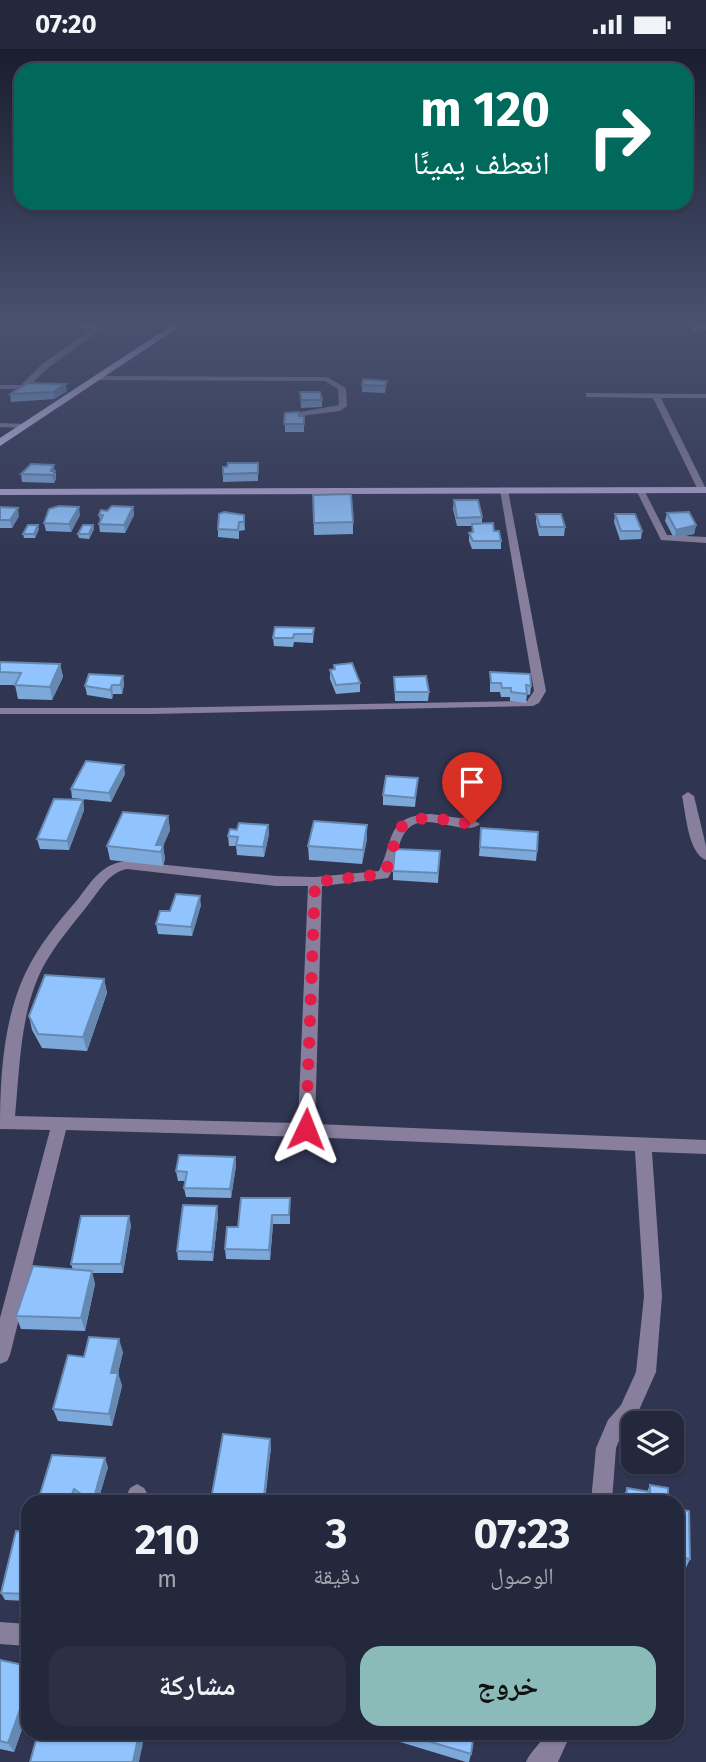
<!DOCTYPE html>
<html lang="ar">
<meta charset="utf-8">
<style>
body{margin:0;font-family:"Fira Sans","Noto Naskh Arabic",sans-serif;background:#2c3044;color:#f1f3f6;direction:rtl;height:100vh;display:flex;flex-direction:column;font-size:26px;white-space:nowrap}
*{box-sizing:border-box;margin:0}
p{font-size:23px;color:#a3a6b0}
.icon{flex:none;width:38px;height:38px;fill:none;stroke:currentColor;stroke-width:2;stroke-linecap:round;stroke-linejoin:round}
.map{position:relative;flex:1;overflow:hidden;direction:ltr}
.details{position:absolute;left:21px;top:1446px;width:663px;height:245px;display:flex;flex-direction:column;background:#24283d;border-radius:21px;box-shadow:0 2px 5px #0004,0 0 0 2px #414457;direction:rtl}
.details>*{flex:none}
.banner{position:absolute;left:14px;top:14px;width:679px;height:147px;border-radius:21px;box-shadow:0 2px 5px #0004,0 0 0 2px #414457;direction:rtl;background:#00695c;color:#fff;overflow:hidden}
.fabs{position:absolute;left:621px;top:1362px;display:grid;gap:14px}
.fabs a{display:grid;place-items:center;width:63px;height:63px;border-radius:14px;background:#24283d;box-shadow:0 2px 5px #0004,0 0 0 2px #414457;font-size:35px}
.pin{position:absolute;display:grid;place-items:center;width:60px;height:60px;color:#fff;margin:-72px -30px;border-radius:50% 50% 50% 0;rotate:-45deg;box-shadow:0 0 7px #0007}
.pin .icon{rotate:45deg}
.me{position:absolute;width:77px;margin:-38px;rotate:2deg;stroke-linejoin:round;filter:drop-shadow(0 0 5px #0008)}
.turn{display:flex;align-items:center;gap:24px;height:147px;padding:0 28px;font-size:32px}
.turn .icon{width:91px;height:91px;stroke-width:2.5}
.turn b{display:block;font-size:49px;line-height:60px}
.eta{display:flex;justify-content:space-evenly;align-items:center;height:119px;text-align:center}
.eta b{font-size:42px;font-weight:700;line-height:49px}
.action{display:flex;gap:14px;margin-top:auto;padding:14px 28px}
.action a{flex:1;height:80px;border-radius:21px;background:#8bbbb9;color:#111;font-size:28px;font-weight:700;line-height:80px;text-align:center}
.action a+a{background:#2c3044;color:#f1f3f6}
.status{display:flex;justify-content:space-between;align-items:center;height:49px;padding:0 35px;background:#24283d;direction:ltr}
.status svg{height:19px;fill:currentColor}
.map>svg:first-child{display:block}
</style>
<div class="status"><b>07:20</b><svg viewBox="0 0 49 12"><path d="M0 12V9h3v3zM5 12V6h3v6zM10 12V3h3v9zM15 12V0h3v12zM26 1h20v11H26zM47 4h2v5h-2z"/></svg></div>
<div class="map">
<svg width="706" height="1713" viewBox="0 0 706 1713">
<rect width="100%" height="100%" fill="#303551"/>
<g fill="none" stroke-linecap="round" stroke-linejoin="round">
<path fill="#877f9c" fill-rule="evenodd" d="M99,276H107L49,318L30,336L33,338L32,340H0V336H21L43,314Z
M98,327L327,328L346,339L347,357L340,362L292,368V364H295L339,356L338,340L325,332L95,331L94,329Z
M589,344L706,345V349H661L706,440L705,443L698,441L653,349L586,348V344Z
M0,374L26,375L30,377L26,379L0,378Z
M504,438L508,441L546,642L539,654L533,657L152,665H0V659H152L527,652L534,642L500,441Z
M637,439L644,441L667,486L706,488V494L661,491L636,441Z
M688,743L694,747L706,797V811C688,804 686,765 682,747Z
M431,765L473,771L480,775C464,789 423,759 406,782C397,793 397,815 388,829L322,837L315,1075L706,1091V1105L652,1103L662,1247L656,1323L635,1370L622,1385L616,1399L612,1452H591L596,1399L608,1371L621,1356L636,1323L644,1247L635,1102L306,1088L66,1081L10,1306L7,1312L0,1315V1269L50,1081L0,1080C0,1029 3,972 25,925C38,897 58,873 78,850C92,832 102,814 127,812L276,827L315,828L379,822C395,790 385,767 431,765ZM127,820L276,837H308L298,1074L15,1067C20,1017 20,963 43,918C56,894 75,873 91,852C101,839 110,823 127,820Z
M137,1435L144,1439L148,1446L145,1452H124L130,1439Z
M0,1573L28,1575V1597L0,1595Z
M546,1684H571L558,1713H526C531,1701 541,1695 546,1684Z"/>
<path fill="#b4a7d5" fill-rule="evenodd" d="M706,438V444L0,446V440Z"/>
<path fill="#d6c8f8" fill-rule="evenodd" d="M172,276H182L0,397V389Z"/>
</g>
<path fill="#7da9da" d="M78,276H97L92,280L78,279Z
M688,276H706V281L693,282Z
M387,332L385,344L362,343V336Z
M67,342L54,350L11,353L10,345Z
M300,343L322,351V358L301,359Z
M285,364L304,367V383H285Z
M258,414V432L223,433V425L227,418Z
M56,424V430L54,434L22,433L21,425Z
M313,446L353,473V485L314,486Z
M454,451L482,468V474L494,482L501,492V500H472L469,492V484L472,483V477H457L453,460Z
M0,458L19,467L12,479H0Z
M133,458L134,466L125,484L100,483L99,475L100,472L99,466L107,462Z
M667,464L696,476L694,485L674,489L665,472Z
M536,465L565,478L564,487H539L536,473Z
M615,465L642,482L641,490L620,491L614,473Z
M80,466L71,483L46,482L44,474Z
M244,466L245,481L239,482V490L218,488V480Z
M93,476L94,480L89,490L79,489L78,485Z
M39,480L35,489H24L23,485Z
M314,579L313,594L294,593L293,598L274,597L273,589Z
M0,613L60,615L63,628L52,651L18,650L15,636H0Z
M334,616L360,634V643L336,645L330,630V621L334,620Z
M490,623L531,637L530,646L527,645L526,654L510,652V648H501L500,643H490Z
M123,627L124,636L122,645H113L112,650L87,646L85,637Z
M394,628L429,643L428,652H395Z
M125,725L111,753L72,749L71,740Z
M417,738L415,758L383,756V746Z
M83,751L84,761L69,801L40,800L37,790Z
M168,767L170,781L163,797L165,810L163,817L110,811L107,797Z
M268,776L269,785L264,808L237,806L236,797H229L228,787L237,781Z
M367,776V790L362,815L309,811L308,797Z
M481,779L537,802L536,812L479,807Z
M440,802L438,834L393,831V822Z
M201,856L192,887L158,885L156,875L170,862Z
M104,930L107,944L87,1002L42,999L32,981L29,967Z
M235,1108L236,1117L231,1149L186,1148L184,1139L185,1132H178L176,1122Z
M290,1149V1175H273L270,1211L226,1210L225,1200L238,1178Z
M218,1166L213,1212L178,1211L177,1202Z
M131,1176L123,1224H92L95,1235L85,1282L21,1280L16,1267L73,1221L71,1215Z
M123,1303L118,1324L122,1337L112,1377L58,1372L53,1360L84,1308Z
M271,1398L265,1452H214L212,1445Z
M108,1418L98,1452H83L77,1448L75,1452H38Z
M650,1436L668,1452H622L627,1439L647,1443Z
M677,1460L690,1510L685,1521L677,1520Z
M28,1483V1552L5,1551L1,1544Z
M0,1611L28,1617V1663L14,1703L0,1700Z
M401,1684L471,1705L469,1713H466L400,1693Z"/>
<path fill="#6689b2" d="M66,335L67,342L54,350L53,343Z
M54,416L56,430L54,434L51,422Z
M79,458L80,466L71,483L69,475Z
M133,458L134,466L125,484L124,476Z
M18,459L19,467L12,479L10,471Z
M38,476L39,480L35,489L34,485Z
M93,476L94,480L89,490V485Z
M696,476L694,485L674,489L676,481Z
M60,615L63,628L52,651L50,638Z
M123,627L124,636L122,645L120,636Z
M112,636L113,645L112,650L110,641Z
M124,716L125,725L111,753L109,744Z
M83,751L84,761L69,801L67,792Z
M168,767L170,781L163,797L165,810L163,817L161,803L156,796Z
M268,776L269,785L264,808L263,798Z
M367,776V790L362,815L363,801Z
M200,847L201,856L192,887L191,878Z
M104,930L107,944L87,1002L83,988Z
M235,1108L236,1117L231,1149L230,1140Z
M217,1157L218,1166L213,1212L212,1203Z
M272,1166L273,1175L270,1211L269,1201Z
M129,1167L131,1176L123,1224L121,1215Z
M92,1222L95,1235L85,1282L81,1269Z
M119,1290L123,1303L115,1336L111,1324Z
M118,1324L122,1337L112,1377L109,1365Z
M270,1390L271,1398L264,1452V1448Z
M105,1409L108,1418L98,1452H93Z
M74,1440L77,1448L75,1452H69Z
M28,1638V1663L14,1703L8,1694Z
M139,1684H145L139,1713H133Z"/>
<path fill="#91c4fe" stroke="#6689b2" stroke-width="2" d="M363,330L387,332L385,337L362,336Z
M27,334L66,335L53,343L10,345Z
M300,343H320L322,351H301Z
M299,363V367H304V375H284L285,364Z
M228,414H258V424L223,425V418H227Z
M31,415L54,416L51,422H55L53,426L21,425Z
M351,445L353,473L314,474L313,446Z
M454,451H478L482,468L457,469Z
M59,457L79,458L69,475L44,474L49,460Z
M112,457L133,458L124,476L99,475L103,466H99L101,461L107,462Z
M0,458L18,459L10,471H0Z
M224,463L244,466V473H239L238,481L218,480L219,465Z
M689,463L696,476L676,481L667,464Z
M536,465H561L565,478H540Z
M615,465H635L642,482H621Z
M493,474L494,482H499L501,492H473L469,484L473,483L472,475Z
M28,476H38L34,485H23Z
M83,476H93L89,485H78Z
M275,578L314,579L313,585H294L293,589H273Z
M0,613L60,615L50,638L15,636L21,624L0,623Z
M352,614L360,634L336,636L330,621L335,620L334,616Z
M490,623L530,625L531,637L526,636L527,645L511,643V639H502L501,634H491Z
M89,625L123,627L120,636H112L110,641L85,637Z
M426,627L429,643H395L394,628Z
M86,712L124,716L109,744L71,740Z
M386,727L418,729L415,749L383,746Z
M54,750L83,751L67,792L37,790Z
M123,763L168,767L156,796H163L161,803L107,797Z
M314,772L367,776L363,801L308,797Z
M239,774L268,776L263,798L236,796L238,788L228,787L230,780L237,781Z
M481,779L538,783L537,802L480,798Z
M395,800L440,802L438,824L393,822Z
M176,845L200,847L191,878L156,875L160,862H170Z
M45,926L104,930L83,988L38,985L29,967Z
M179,1106L235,1108L230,1140L184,1139L187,1123L176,1122Z
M241,1149H290L289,1166H272L269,1201L225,1200L227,1178H238Z
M183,1156L217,1157L212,1203L177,1202Z
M81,1167H129L121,1215H71Z
M33,1217L92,1222L81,1269L16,1267Z
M89,1288L119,1290L111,1324H118L109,1365L53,1360L68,1306L84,1308Z
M223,1385L270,1390L264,1448L212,1445Z
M52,1406L105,1409L93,1452H91L74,1440L69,1452H38Z
M650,1436L668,1439V1452H626L627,1439L650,1443Z
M677,1460L689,1462L690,1510L677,1508Z
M16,1482L28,1483V1545L1,1544Z
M0,1611L28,1617V1638L8,1694L0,1692Z
M38,1684H139L133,1713H30Z
M401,1684H474L471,1705Z"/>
<linearGradient id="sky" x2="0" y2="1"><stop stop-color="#1a1d2d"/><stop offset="0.53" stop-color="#485170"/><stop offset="1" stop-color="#485170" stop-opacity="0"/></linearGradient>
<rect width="706" height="516" fill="url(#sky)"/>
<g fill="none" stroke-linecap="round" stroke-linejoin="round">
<path stroke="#e11d48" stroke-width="12" stroke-dasharray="0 21.6" d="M306,1080L315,833L383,825C392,813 392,798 397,785C408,759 451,773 472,775"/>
</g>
</svg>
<div class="fabs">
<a><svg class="icon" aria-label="layers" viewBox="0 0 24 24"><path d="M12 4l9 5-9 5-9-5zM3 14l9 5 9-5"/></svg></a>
</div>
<div class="pin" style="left:472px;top:775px;background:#d93025"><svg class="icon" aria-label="arrive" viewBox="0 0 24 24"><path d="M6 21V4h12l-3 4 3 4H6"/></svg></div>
<svg class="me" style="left:306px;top:1080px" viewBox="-20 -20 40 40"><path d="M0-17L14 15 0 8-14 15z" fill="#e11d48" stroke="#fff" stroke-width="4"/></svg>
<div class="banner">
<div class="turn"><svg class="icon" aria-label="right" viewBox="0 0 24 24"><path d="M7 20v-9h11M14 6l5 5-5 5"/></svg><div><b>120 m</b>انعطف يمينًا</div></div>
</div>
<section class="details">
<div class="eta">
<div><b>07:23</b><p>الوصول</p></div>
<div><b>3</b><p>دقيقة</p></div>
<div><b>210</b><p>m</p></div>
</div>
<div class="action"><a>خروج</a><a>مشاركة</a></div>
</section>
</div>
